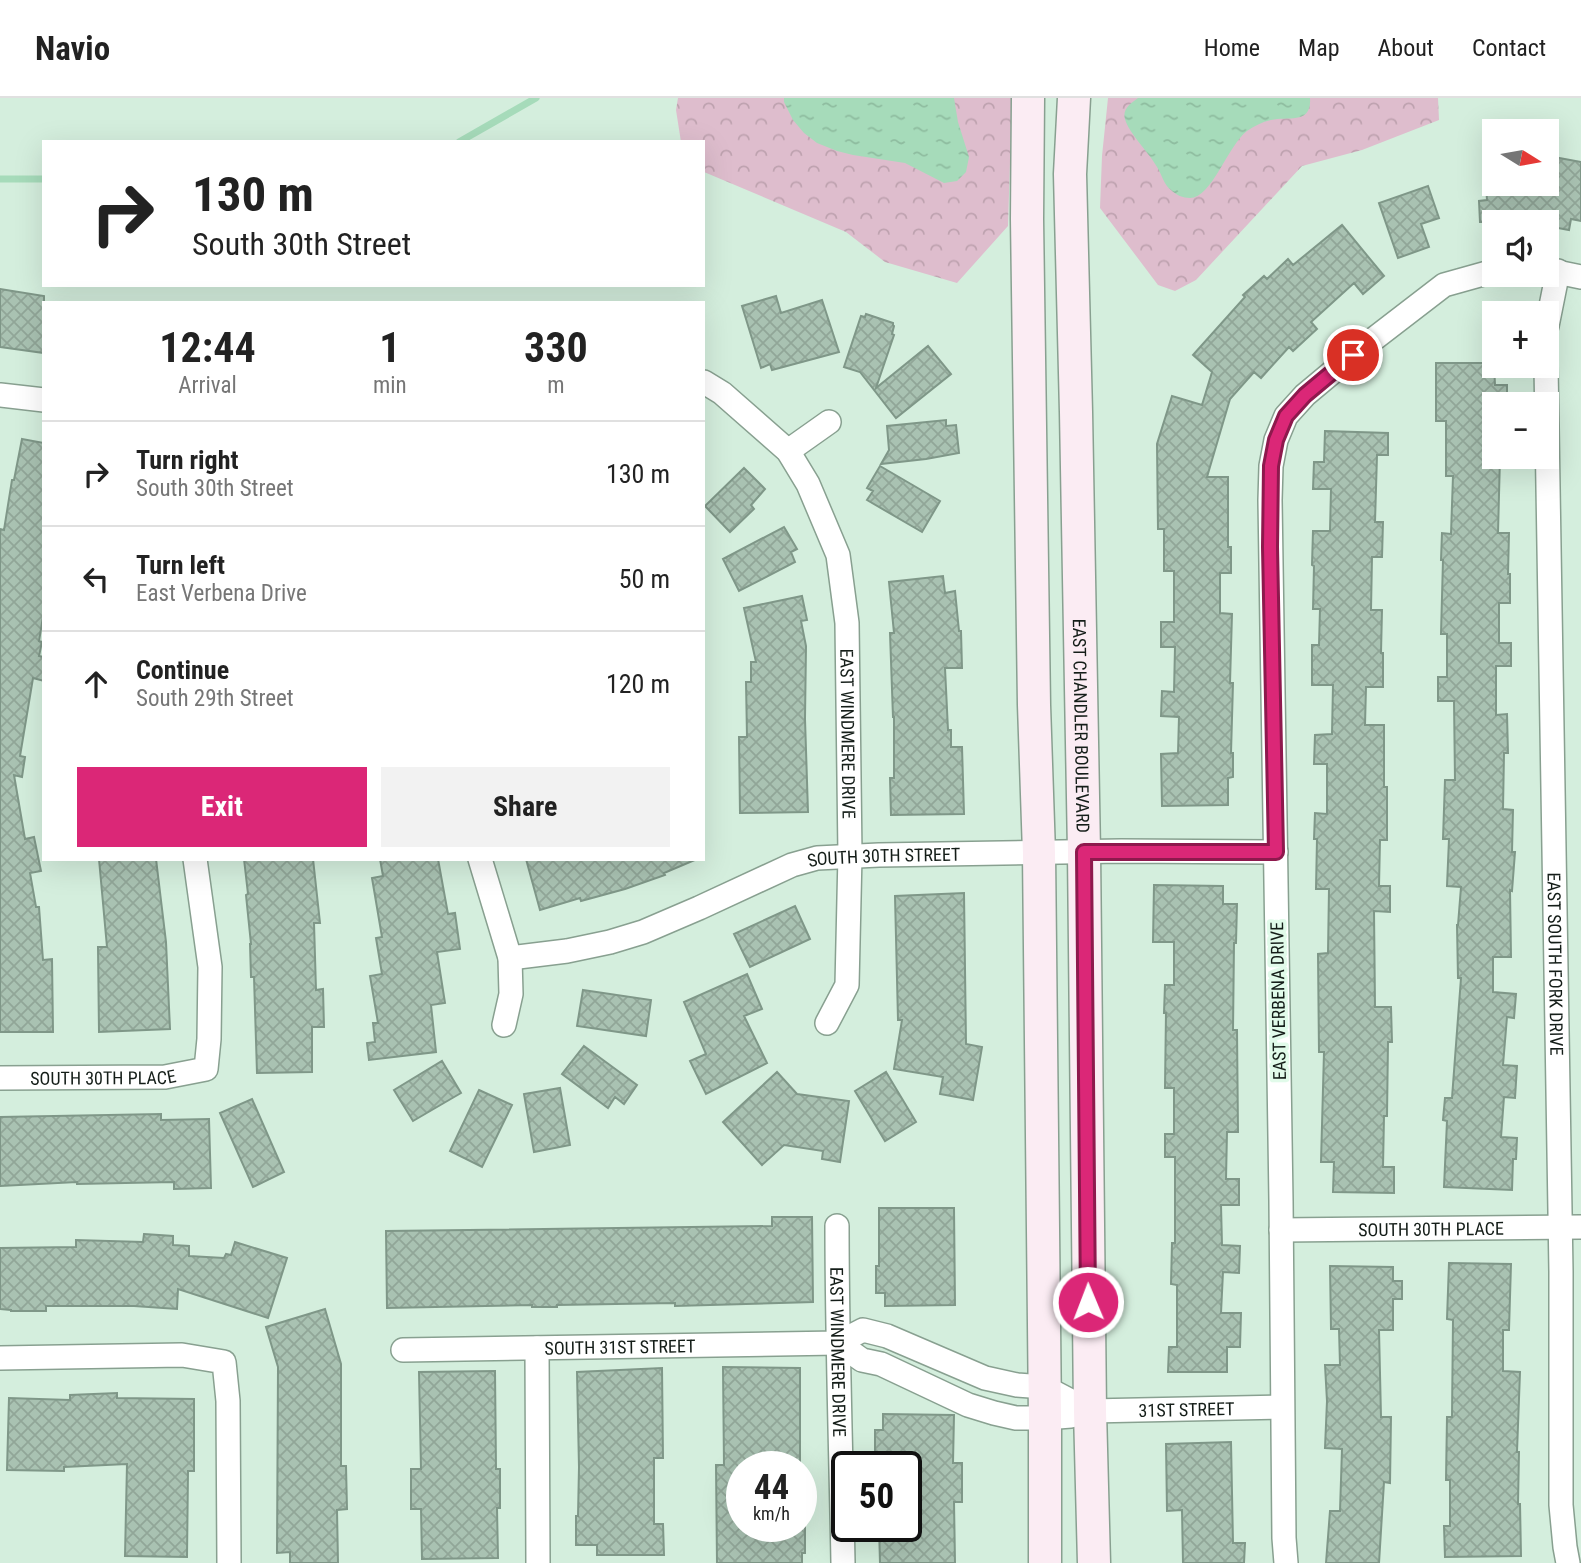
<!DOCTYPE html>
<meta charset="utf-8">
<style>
body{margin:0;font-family:"Roboto Condensed",sans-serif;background:#f2f2f2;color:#222;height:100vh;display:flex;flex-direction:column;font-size:26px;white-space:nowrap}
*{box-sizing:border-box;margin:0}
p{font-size:23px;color:#767676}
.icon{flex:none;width:38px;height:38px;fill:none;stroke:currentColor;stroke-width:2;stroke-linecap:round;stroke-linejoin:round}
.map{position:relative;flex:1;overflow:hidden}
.details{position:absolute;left:42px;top:203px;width:663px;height:560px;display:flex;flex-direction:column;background:#fff;border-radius:0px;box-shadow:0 7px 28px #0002}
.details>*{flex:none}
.hud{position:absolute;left:42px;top:42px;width:663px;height:147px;border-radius:0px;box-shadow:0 7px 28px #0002;background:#fff;color:#222;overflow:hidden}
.needle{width:46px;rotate:101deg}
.fabs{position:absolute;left:1482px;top:21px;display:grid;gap:14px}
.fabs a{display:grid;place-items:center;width:77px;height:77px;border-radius:0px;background:#fff;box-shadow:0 7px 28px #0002;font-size:35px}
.speed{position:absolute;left:726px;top:1353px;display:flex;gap:14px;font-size:35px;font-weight:700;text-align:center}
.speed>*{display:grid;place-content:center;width:91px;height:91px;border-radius:50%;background:#fff;box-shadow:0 7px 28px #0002;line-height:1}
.speed small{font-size:18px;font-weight:400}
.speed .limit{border:4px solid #111;border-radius:10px;background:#fff;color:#111}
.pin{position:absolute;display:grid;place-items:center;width:60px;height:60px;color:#fff;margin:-30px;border:4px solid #fff;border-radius:50%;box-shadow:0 2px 7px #0007}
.me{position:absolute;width:77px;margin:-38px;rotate:359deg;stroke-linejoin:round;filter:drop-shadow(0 0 5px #0008)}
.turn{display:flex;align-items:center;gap:24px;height:147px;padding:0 35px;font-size:32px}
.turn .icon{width:91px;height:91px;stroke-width:2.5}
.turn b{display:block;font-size:49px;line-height:60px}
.eta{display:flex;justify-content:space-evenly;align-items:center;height:119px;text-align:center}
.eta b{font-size:42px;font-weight:700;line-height:49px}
.primary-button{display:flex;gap:14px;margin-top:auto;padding:14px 35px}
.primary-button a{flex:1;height:80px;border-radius:0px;background:#db2777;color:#fff;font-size:28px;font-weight:700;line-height:80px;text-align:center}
.primary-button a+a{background:#f2f2f2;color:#222}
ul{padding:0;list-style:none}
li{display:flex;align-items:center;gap:21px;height:105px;padding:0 35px;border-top:2px solid #e0e0e0}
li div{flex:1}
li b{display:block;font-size:26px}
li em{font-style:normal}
header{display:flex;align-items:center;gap:42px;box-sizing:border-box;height:98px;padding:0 35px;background:#fff;border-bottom:2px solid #e0e0e0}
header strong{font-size:33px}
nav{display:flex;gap:38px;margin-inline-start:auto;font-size:24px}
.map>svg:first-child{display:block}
</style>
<header>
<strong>Navio</strong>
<nav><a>Home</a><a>Map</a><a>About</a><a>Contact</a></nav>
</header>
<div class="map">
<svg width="1581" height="1465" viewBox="0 0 1581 1465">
<defs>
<pattern id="forest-crowns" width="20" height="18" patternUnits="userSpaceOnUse" patternTransform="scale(1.75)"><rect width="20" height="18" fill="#debdcd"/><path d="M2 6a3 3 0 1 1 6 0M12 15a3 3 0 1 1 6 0" fill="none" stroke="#bea2af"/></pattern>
<pattern id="water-ripples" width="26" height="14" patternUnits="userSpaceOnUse" patternTransform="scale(1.75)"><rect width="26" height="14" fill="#a6dbba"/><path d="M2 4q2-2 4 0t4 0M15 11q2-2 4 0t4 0" fill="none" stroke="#8ebc9f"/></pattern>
<pattern id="building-cross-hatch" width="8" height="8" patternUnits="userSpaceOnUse" patternTransform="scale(1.75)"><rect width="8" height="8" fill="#a9c2b2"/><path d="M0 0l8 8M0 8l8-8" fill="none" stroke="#91a698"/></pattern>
</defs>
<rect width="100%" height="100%" fill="#d4eedd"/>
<path fill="url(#forest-crowns)" d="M678,0H1012L1008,128L957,185L885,164L846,134L704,74V44H681L676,12Z
M1108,0H1438L1439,22L1362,52L1302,68L1196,182L1175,193L1158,187L1100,110L1102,58Z"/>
<path fill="url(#water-ripples)" d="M784,0H954L958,24L969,59L966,74L957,83L944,85L905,65L853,57L837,53L817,45L804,35L793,22L784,4Z
M1138,0H1310C1312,27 1288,18 1271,22C1262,24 1254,28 1247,33C1228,47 1212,100 1190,100C1183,100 1176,97 1171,92C1164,87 1162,77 1157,69C1150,56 1128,34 1125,21C1122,11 1131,5 1138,0Z"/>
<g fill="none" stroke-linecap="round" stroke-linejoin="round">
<path stroke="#a6dbba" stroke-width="7" d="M459,44L536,0
M0,81H44"/>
</g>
<path fill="url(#building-cross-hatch)" stroke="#7f9788" stroke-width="2" d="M1554,59L1581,64V123L1571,121L1569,132L1547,128V124H1480L1479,103L1487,102L1486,86H1549Z
M1428,88L1439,120L1421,126L1429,149L1398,160L1379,105Z
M1342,127L1384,178L1363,196L1354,185L1311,224L1317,231L1293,253L1289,249L1261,280L1254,274L1230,301L1207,379H1228V449H1231V475H1220V515L1232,516L1230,585H1233L1231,655H1233V679L1228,680V707L1162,708L1161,656L1178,655L1179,619L1161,618L1162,593L1174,594L1175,549H1161V524H1174V473H1164V431H1158L1157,346L1172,298L1202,307L1212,274L1193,257L1245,199L1243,197L1264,178L1267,181L1288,161L1293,167Z
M0,191L44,198V255L0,249Z
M776,198L781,215L822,202L839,254L772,272L770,266L761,270L742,208Z
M866,216L893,225V227L894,228L892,236L894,237L876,290L928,248L951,276L896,320L860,274L844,269L861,218L865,219Z
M1436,265H1494L1495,287H1507V306H1494V359H1500L1498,435H1509L1508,476H1510V505H1499V545H1511V568H1496V617L1507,616L1508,655H1504L1503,711L1513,712L1512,754H1515L1512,793L1510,792L1511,859H1493V894L1516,896L1514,920L1507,919L1503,967L1517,968L1515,1000L1504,999L1501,1039L1517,1040L1516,1061H1513L1512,1092L1444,1089L1447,1023L1443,1022L1445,1000H1452L1461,880H1458L1457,827H1458L1461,789L1447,788L1449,741H1443L1445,682H1455L1454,603H1438V579H1447V536H1441L1443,462H1441L1442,435L1451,436L1453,378H1446V323H1436Z
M946,322V328L956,327L959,355L926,361L881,366L889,352L887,328Z
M1325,333L1388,335V357H1377L1375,424H1383L1382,459H1372L1371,512H1382L1381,555H1383V589H1366L1365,627H1384V689H1387V742H1380L1379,788H1390V814L1374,813L1375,909H1391L1392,944H1388L1387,1018H1384L1383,1069H1394V1095L1333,1094L1334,1064H1321L1324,954H1319L1318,856L1328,855L1329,791H1316L1317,741H1314L1315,715L1327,716V666H1314L1315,637L1332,636L1333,587H1312V547H1319L1320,511H1313L1314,468L1312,467L1313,433H1330L1331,391H1313L1314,364H1324Z
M22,341L44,345V513L39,543L42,544L39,558L44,559V583L33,580L20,658L25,659L22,679L14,677L25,741L34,739L41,773L30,775L36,809H39L43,862L52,861L53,934H0V431L4,432L12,382H14Z
M880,368L940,403L922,434L867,402L873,393L867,390Z
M744,370L765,391L751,407L754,411L730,434L705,408Z
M784,429L797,451L791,454L795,464L739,493L723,461Z
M943,478L945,495L955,493L959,533H961L962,570H945L948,632H951V649H962L964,716L891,717L890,680H894V619H893L890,535H894L889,484Z
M802,498L807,522L801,523L806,548L805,621L808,714L740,715L739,639H747L746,584H751V564H756L744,510Z
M99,761H156L166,844L170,931L99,934L98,849H107Z
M244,761H313L320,825H314L316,892L323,891L324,929H312V974L257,975L254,879H251L250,846H251L246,797L248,796Z
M380,761H438L448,816L455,815L460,851L437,854L445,905L431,907L436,954L369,962L367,945L375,944L373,925H378L370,878L382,876L376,840L382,839L372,780L383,778Z
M526,761H697L664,775L665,777L625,791L581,803L580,800L540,812Z
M1154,787L1223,788V806H1237L1236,845H1234L1233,932H1237L1238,1034H1227L1226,1081H1239V1107H1221L1222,1147L1240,1148L1239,1175L1223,1174L1221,1215H1241L1240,1249H1227V1274H1168L1169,1249H1177V1187L1171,1186L1172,1145H1175V1059H1165V1036H1174V990H1165L1166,915H1164L1165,887H1174V844H1153Z
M964,795L966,946L982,949L973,1002L940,996L943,979L894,971L902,922H898L895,798Z
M795,808L810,841L750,869L734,836Z
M747,876L762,911L744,918L767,965L706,996L690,963L706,956L684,904Z
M583,892L651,902L646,938L577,928Z
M584,948L637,987L624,1006L615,999L608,1010L562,976Z
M442,963L461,995L413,1023L394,992Z
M777,974L797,996L849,1003L840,1064L822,1061L823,1053L784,1047L762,1067L723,1024Z
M886,974L916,1024L885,1043L855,993Z
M560,990L570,1047L534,1054L524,996Z
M479,992L512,1007L482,1069L450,1053Z
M252,1001L284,1074L253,1089L220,1015Z
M161,1016V1022L209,1021L211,1090L174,1091V1084L77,1086V1084L0,1088V1019Z
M879,1110H954L955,1207L885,1208V1195H876V1168H879Z
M772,1119H812L813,1204L675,1208V1205L557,1207V1209H532V1207L387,1210L386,1133L772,1128Z
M144,1136L173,1138V1147L189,1148V1158L224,1160L226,1156L231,1157L235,1144L287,1160L268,1220L178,1191L177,1211L134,1208H46V1213H11V1212L0,1211V1150L76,1149V1142L143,1144Z
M1449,1165L1511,1166L1509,1232H1503V1273L1520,1274L1517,1354H1519L1518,1406H1520L1521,1458L1445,1459L1444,1428H1450V1382H1446L1447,1319H1452L1453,1222L1447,1221Z
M1330,1168L1393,1169V1183H1402V1201H1393V1232H1379L1381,1319H1391L1390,1385L1384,1384L1379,1465H1326L1330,1413H1340L1342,1351L1325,1350L1327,1303L1325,1267H1340L1339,1231H1331Z
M325,1211L341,1266V1368H346L347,1411L337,1412L338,1465H290V1454L277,1455L278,1269L266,1229Z
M723,1269L800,1270V1368H742V1428H805V1455H802V1465H717L716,1367H724Z
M662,1270L663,1360H654V1426H663L664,1457H597V1447H576V1418H578L579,1369L577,1274Z
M495,1273L496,1371H500V1410H497L498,1460L422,1461L421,1411H411V1371H421L419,1274Z
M117,1295V1300L194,1301V1373H188L187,1459L125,1458L127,1366L64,1369V1373L7,1372L9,1300L70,1302V1297Z
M883,1316L954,1317L953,1365H962V1404H954L955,1465H880L879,1428H906V1368H875V1332H883Z
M1231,1344L1233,1445H1245L1244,1465H1183L1182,1412L1167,1413L1166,1346Z"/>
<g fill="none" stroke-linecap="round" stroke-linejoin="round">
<defs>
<g id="street">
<path d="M1547,172L1581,179"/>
<path d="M1547,228L1558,173"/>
<path id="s1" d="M1546,268L1561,1174V1407L1565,1449L1568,1465"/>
<path id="s2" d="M704,284L722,295L788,353L808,386L838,457L847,525L850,757L847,887L827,925"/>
<path d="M0,297L44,302"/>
<path d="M788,353L829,324"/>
<path d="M480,761L510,860L511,896L504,927"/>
<path id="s3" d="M510,860L567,853L610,844L643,834L699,810L792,767L817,760L879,757L1121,753L1276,754"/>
<path id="s4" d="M0,980L165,979L206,971L209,941L210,869L195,761"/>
<path id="s5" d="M837,1128C837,1240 841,1353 843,1465"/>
<path id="s6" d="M1281,1132L1581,1129"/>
<path id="s7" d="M838,1245L862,1262L881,1266L968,1307L994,1315L1016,1320H1045L1071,1318L1090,1313L1282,1309"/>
<path d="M537,1250L538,1465"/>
<path id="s8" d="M403,1252L838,1245L863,1232L887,1238L985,1280L1017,1287L1044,1289L1090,1313"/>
<path d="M0,1260L182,1257L224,1264L228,1303L229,1465"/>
<path d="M1286,1465L1284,1440L1281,1103L1270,402L1271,368L1276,342L1286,318L1305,297L1353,257L1444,187L1494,173"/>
</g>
<g id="secondary">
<path d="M1028,0L1027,121L1034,607L1039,755L1045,1320V1465"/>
<path id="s9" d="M1074,0L1070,76L1076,314L1084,754L1090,1313L1094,1465"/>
</g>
</defs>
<use href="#street" stroke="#88a090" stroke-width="26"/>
<use href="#secondary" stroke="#88a090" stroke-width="35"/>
<use href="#street" stroke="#fff" stroke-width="23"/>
<use href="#secondary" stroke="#fbecf3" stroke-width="32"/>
</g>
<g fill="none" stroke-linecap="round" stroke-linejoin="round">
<defs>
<path id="route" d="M1088,1204L1084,754H1276L1270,449L1271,368L1276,342L1286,318L1305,297L1353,257"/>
</defs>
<use href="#route" stroke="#8e194d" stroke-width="18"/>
<use href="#route" stroke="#db2777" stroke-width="12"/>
</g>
<g text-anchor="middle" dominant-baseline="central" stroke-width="7" stroke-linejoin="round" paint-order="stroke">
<g font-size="18" fill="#141d18" stroke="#e1fbea">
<text stroke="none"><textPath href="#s9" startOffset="628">EAST CHANDLER BOULEVARD</textPath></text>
<text stroke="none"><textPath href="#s2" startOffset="404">EAST WINDMERE DRIVE</textPath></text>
<text stroke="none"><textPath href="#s3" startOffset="392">SOUTH 30TH STREET</textPath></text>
<text stroke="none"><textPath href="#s1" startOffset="598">EAST SOUTH FORK DRIVE</textPath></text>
<text transform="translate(1278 903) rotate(-91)">EAST VERBENA DRIVE</text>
<text stroke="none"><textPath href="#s4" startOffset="103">SOUTH 30TH PLACE</textPath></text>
<text stroke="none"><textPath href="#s6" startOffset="150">SOUTH 30TH PLACE</textPath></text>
<text stroke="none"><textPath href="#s8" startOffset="217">SOUTH 31ST STREET</textPath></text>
<text stroke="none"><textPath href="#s5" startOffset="126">EAST WINDMERE DRIVE</textPath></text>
<text stroke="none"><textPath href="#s7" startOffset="366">31ST STREET</textPath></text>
</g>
</g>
</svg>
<div class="fabs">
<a><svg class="needle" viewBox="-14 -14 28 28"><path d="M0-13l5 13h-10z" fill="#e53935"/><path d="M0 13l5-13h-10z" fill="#767676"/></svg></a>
<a><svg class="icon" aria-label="sound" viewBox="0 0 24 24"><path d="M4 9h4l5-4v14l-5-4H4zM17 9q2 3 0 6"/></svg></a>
<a>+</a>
<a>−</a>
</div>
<div class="speed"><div>44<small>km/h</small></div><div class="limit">50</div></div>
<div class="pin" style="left:1353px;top:257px;background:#d93025"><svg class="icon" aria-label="arrive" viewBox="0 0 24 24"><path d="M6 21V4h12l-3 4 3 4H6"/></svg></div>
<svg class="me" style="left:1088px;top:1204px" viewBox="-20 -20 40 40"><circle r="17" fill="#db2777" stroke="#fff" stroke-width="3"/><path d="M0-11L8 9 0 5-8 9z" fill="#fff"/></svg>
<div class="hud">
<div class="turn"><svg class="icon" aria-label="right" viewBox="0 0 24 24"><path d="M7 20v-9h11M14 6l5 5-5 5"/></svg><div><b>130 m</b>South 30th Street</div></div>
</div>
<section class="details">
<div class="eta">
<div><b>12:44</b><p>Arrival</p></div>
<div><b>1</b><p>min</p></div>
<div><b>330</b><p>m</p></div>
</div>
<ul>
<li><svg class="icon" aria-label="right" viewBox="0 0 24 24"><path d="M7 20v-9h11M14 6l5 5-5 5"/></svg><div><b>Turn right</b><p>South 30th Street</p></div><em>130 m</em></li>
<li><svg class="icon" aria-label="left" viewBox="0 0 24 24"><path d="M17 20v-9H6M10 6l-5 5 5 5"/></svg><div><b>Turn left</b><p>East Verbena Drive</p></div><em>50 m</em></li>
<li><svg class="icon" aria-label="ahead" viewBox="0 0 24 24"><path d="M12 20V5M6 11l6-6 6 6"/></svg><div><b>Continue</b><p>South 29th Street</p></div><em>120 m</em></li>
</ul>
<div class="primary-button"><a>Exit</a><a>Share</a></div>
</section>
</div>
